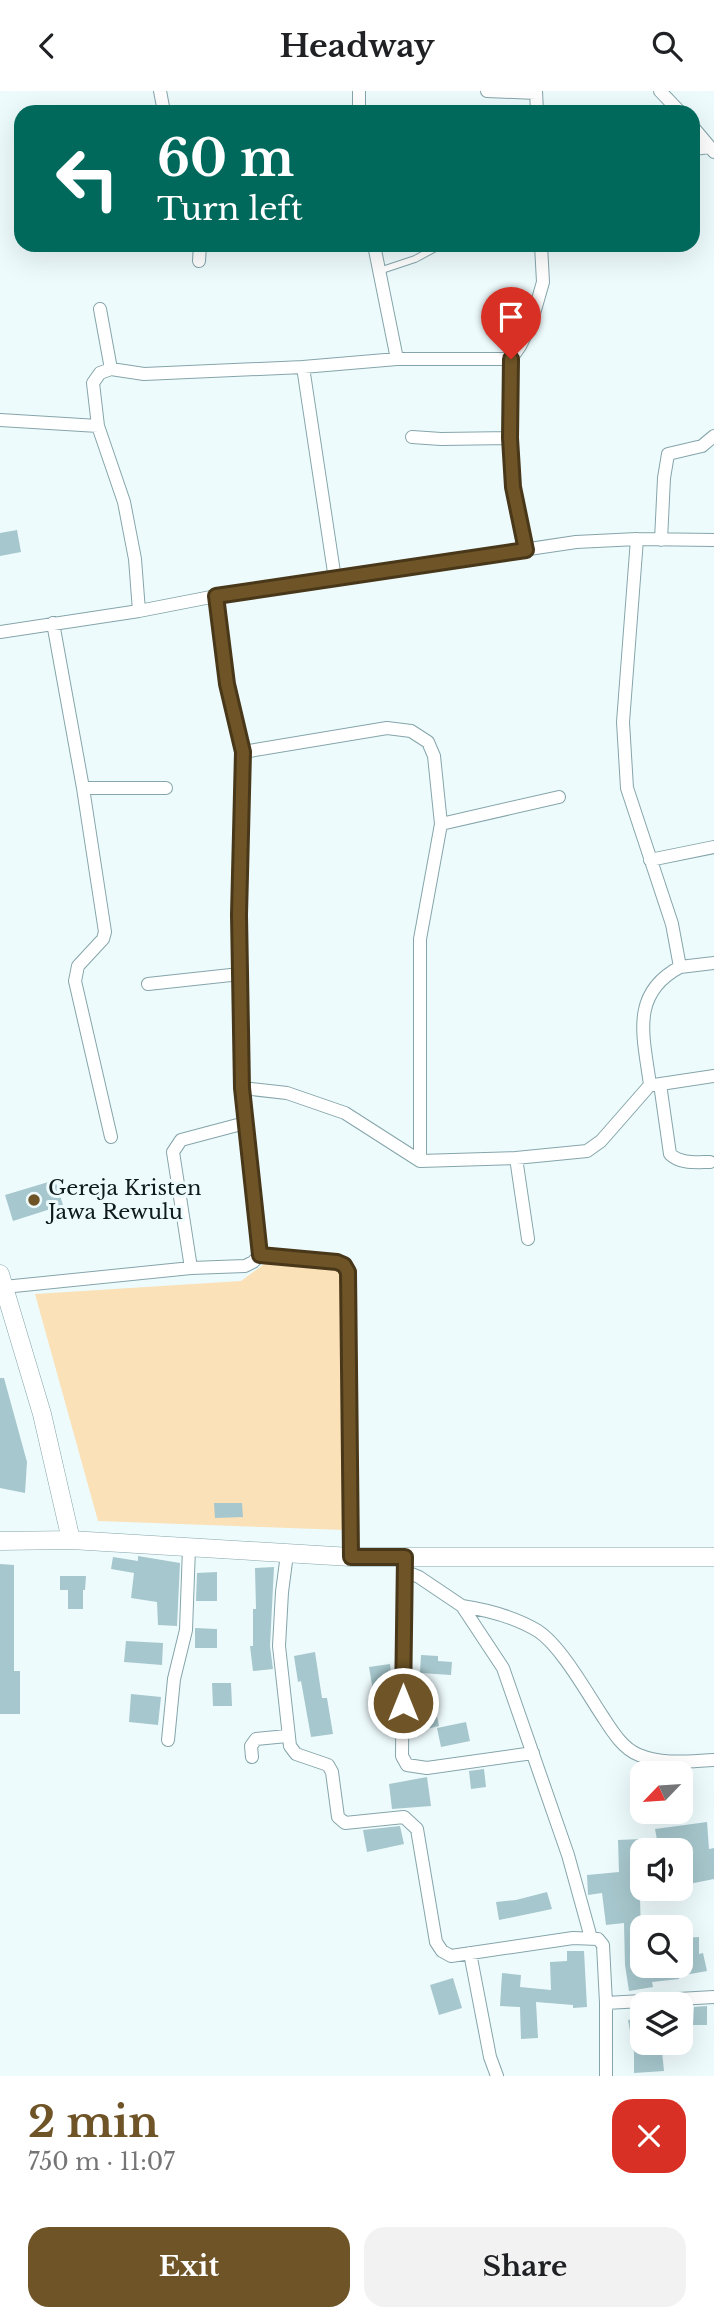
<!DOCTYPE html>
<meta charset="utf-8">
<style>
body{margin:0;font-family:"Libre Baskerville",serif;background:#f2f2f2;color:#202124;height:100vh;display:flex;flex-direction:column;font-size:26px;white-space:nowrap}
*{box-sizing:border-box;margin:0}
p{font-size:23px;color:#757577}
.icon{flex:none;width:38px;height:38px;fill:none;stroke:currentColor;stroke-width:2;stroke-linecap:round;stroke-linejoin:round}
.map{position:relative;height:1985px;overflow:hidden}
.panel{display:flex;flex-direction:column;background:#fff;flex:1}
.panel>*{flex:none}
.hud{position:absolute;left:14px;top:14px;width:686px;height:147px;border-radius:21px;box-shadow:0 7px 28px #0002;background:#00695c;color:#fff;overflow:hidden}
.needle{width:46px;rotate:245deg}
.tools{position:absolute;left:630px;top:1670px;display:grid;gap:14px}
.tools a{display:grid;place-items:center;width:63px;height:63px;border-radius:14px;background:#fff;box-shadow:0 7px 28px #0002;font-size:35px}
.pin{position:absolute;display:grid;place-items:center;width:60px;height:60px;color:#fff;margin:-72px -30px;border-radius:50% 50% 50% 0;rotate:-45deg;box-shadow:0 0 7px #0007}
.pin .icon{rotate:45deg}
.me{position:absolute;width:77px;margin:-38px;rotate:0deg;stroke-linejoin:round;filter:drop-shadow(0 0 5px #0008)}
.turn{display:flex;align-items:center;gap:24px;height:147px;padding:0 28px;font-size:32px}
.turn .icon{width:91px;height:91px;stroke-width:2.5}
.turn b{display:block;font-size:49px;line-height:60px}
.round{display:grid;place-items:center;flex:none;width:74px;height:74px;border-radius:21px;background:#f2f2f2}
.summary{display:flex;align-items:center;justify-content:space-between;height:119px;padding:0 28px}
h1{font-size:42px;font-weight:700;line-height:52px;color:#6e5426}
.action{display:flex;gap:14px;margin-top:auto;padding:14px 28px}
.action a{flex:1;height:80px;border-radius:21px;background:#6e5426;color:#fff;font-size:28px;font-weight:700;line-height:80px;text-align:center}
.action a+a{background:#f2f2f2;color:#202124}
header{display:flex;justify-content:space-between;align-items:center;height:91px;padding:0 28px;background:#fff;font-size:32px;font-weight:700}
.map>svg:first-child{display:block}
</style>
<header><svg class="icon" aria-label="back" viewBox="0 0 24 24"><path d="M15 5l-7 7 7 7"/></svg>Headway<svg class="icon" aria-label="search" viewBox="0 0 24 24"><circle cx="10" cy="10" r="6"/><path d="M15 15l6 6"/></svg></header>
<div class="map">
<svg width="714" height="1985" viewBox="0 0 714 1985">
<rect width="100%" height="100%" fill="#eefbfd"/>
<path fill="#fae1b8" d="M271,1168L341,1169L344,1439L98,1430L35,1203L241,1190Z"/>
<path fill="#a6c7cd" d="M17,439L21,461L0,465V442Z
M55,1089L63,1114L13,1130L5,1104Z
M0,1287H4L27,1371L25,1402L0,1397Z
M214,1412H242L243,1426L215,1427Z
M138,1465L180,1472L177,1535L158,1534L157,1511L131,1507L134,1482L111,1478L113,1466L138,1470Z
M0,1473L14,1474V1580H20V1623H0Z
M274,1476L270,1555L273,1578L253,1580L250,1555H253V1518H256L255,1477Z
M217,1481V1510H196L197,1482Z
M60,1485H86L85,1499H83V1518H68V1499H60Z
M195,1537L217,1538V1557H195Z
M126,1550L163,1552L162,1574L124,1571Z
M315,1561L322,1607H327L333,1643L311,1646L301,1590L298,1591L294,1565Z
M421,1564L438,1565V1570L452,1571L451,1584L420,1582Z
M390,1573L391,1582H394V1608L375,1611L369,1576Z
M212,1592H231L232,1615H213Z
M131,1603L161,1606L158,1634L129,1631Z
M434,1610L439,1635L422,1639L419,1613Z
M466,1631L470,1650L441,1656L437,1637Z
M484,1678L486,1696L471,1698L469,1680Z
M427,1686L431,1715L392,1718L389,1693Z
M707,1731L709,1758L714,1757V1788L684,1794L681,1778V1759H659L655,1738Z
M400,1735L404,1753L367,1761L363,1739Z
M642,1748V1808H640L642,1874H681V1847L699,1846V1863L703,1862L707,1880L679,1885V1888L652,1891L653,1896L629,1900L625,1874L624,1832L606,1834L602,1802L588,1804L587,1784L619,1781L618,1749Z
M547,1801L552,1818L499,1829L496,1811L516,1809Z
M567,1860H584L587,1916L573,1917V1914L536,1911L538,1947L521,1948L520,1916L500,1915L502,1882L521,1884L520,1896L551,1899L550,1871L567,1870Z
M453,1887L462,1917L439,1924L430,1894Z
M707,1915V1934H693L694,1916Z
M642,1927V1962L662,1960L664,1980L634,1982V1962L628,1929Z"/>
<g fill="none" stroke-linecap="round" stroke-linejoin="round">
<defs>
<path id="lane" d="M379,180L415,168L441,154"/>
<path id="street" d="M160,0L164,21
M487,0L536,2
M536,0L537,21
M660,0L680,21
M359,21V0
M693,36L714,61
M693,58L710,56
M374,154L397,268
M199,170L200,154
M100,218L111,278
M303,276L335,488
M0,329L98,335
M412,346L441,348L510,347
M661,449L664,387L668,363L702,355L714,345
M526,459L513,396L510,347L511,268L520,255L531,233L543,191L541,154
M216,505L227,593L243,661L239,823L242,997L260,1164
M139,520L135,468L124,411L98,335L93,292L100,282L111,278L144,283L303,276L397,268H511
M53,532L83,697L105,841L103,848L78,875L75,890L111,1046
M0,541L139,520L216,505L576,451L637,448L714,449
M243,661L387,637L411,640L428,651L434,665L441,733L420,848V1070
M83,697H166
M441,733L559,706
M650,769L714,756
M680,876L714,872
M148,893L240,883
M660,993L670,1063C680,1073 696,1071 710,1071
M654,994L714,985
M242,997L287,1002L345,1022L420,1070L516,1067L587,1060L601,1050L650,994C644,947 629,903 680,876L672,833L627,697L623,631L637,448
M516,1067L528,1148
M191,1177L173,1061L181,1049L245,1032
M4,1196L191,1177L245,1175L253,1171L260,1164L337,1171C348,1176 348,1183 349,1194L351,1466
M287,1463L282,1501L279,1555L290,1655L296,1663L328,1674L332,1681L338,1726L345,1732L404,1726L417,1738L436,1851L442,1860L451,1865L573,1847L598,1848L603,1854L606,1912V1985
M405,1466L404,1480L419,1486L462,1515L503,1577L568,1764L591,1847
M404,1480L402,1665L407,1674L427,1677L533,1662
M462,1515C488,1519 515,1526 538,1540C561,1555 587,1602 603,1626C612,1640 623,1658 639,1664C663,1674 689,1670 714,1669
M168,1649L174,1588L186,1539L189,1457
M252,1666L251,1655L256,1648L287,1645
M470,1862L490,1966L497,1985
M606,1912L714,1906"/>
<path id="secondary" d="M0,1183L42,1323L71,1449
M0,1450L71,1449L351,1466H714"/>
</defs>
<use href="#lane" stroke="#85a5aa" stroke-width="8"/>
<use href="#street" stroke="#85a5aa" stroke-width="14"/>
<use href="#secondary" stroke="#85a5aa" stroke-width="19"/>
<use href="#lane" stroke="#fff" stroke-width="6"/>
<use href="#street" stroke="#fff" stroke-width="12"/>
<use href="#secondary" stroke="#fff" stroke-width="18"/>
</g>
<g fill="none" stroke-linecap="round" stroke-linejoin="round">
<defs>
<path id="route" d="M403,1612L405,1466H351L348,1181L344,1174L337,1171L260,1164L242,997L239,824L243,661L227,593L216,505L526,459L513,396L510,347L511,268"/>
</defs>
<use href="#route" stroke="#483719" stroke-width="18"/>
<use href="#route" stroke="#6e5426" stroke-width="12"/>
</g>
<circle fill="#6e5426" stroke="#eefbfd" stroke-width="2.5" cx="34" cy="1109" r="7"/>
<g text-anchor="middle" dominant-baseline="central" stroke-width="6" stroke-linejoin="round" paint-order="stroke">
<g font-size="21" fill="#0e1a1c" stroke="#eefbfd" text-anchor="start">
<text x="48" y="1097">Gereja Kristen<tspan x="48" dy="24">Jawa Rewulu</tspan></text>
</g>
</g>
</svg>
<div class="tools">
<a><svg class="needle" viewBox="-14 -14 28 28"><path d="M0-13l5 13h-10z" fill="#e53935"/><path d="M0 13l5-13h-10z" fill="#757577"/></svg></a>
<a><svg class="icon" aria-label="sound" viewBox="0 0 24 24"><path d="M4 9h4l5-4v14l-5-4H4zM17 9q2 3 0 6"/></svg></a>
<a><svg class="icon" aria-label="search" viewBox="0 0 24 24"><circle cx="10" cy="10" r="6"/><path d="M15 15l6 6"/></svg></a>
<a><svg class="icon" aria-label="layers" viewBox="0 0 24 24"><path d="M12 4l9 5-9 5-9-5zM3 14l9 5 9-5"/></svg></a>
</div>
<div class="pin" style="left:511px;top:268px;background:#d93025"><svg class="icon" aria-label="arrive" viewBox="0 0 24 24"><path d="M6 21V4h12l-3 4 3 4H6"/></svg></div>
<svg class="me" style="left:403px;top:1612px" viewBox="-20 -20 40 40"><circle r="17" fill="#6e5426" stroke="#fff" stroke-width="3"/><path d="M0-11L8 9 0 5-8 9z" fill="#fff"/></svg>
<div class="hud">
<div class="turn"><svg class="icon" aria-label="left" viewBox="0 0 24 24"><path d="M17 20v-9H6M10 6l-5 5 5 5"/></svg><div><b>60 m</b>Turn left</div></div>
</div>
</div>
<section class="panel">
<div class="summary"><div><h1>2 min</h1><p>750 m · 11:07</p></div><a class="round" style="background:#d93025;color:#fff"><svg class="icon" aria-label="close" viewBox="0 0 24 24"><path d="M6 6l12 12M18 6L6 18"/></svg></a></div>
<div class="action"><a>Exit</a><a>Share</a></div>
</section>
